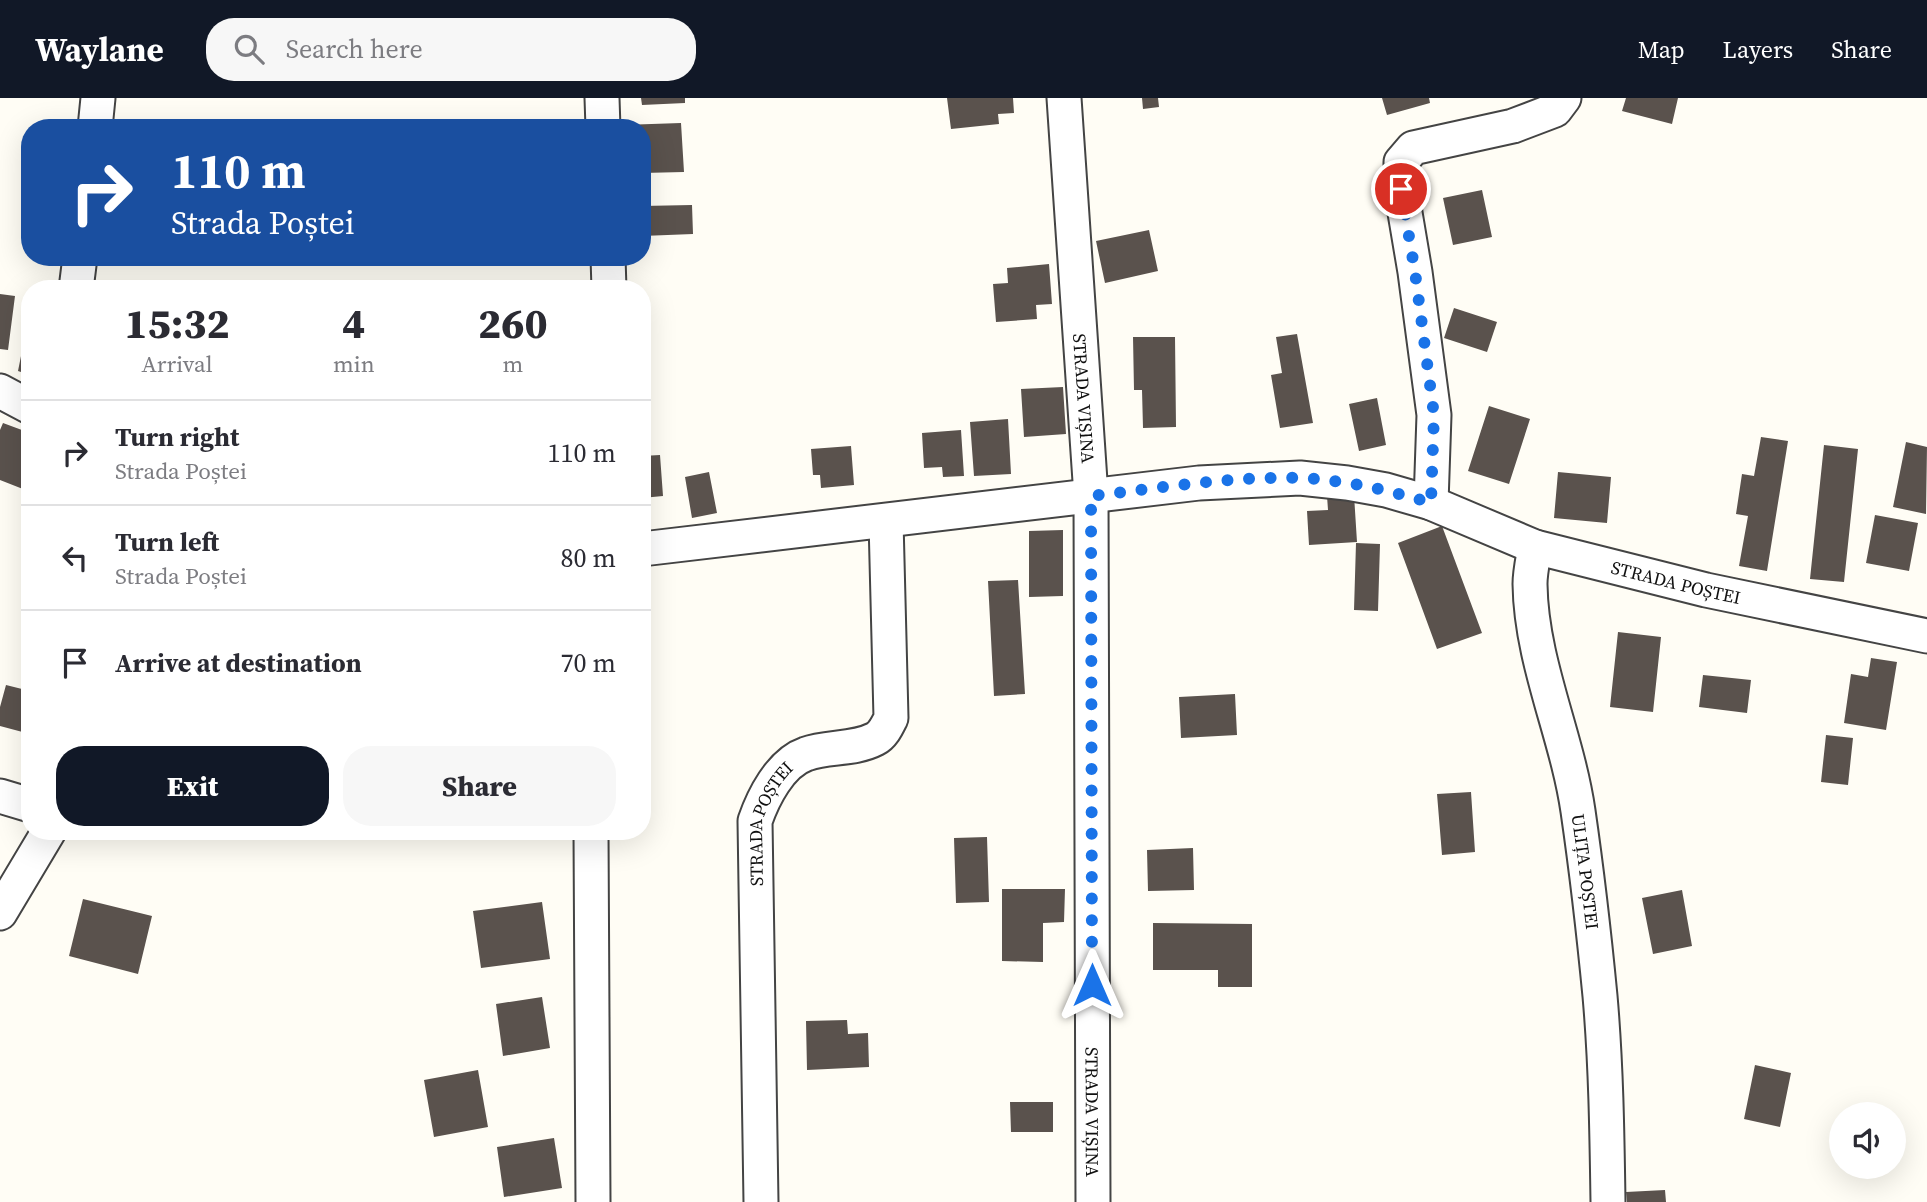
<!DOCTYPE html>
<meta charset="utf-8">
<style>
body{margin:0;font-family:"Source Serif 4",serif;background:#f7f7f7;color:#2b2b33;height:100vh;display:flex;flex-direction:column;font-size:26px;white-space:nowrap}
*{box-sizing:border-box;margin:0}
p{font-size:23px;color:#7c7c81}
.icon{flex:none;width:38px;height:38px;fill:none;stroke:currentColor;stroke-width:2;stroke-linecap:round;stroke-linejoin:round}
.map{position:relative;flex:1;overflow:hidden}
.panel{position:absolute;left:21px;top:182px;width:630px;height:560px;display:flex;flex-direction:column;background:#fff;border-radius:28px;box-shadow:0 7px 28px #0002}
.panel>*{flex:none}
.hud{position:absolute;left:21px;top:21px;width:630px;height:147px;border-radius:28px;box-shadow:0 7px 28px #0002;background:#1a4fa0;color:#fff;overflow:hidden}
.fabs{position:absolute;left:1829px;top:1004px;display:grid;gap:14px}
.fabs a{display:grid;place-items:center;width:77px;height:77px;border-radius:50%;background:#fff;box-shadow:0 7px 28px #0002;font-size:35px}
.pin{position:absolute;display:grid;place-items:center;width:60px;height:60px;color:#fff;margin:-30px;border:4px solid #fff;border-radius:50%;box-shadow:0 2px 7px #0007}
.me{position:absolute;width:77px;margin:-38px;rotate:0deg;stroke-linejoin:round;filter:drop-shadow(0 0 5px #0008)}
.turn{display:flex;align-items:center;gap:24px;height:147px;padding:0 35px;font-size:32px}
.turn .icon{width:91px;height:91px;stroke-width:2.5}
.turn b{display:block;font-size:49px;line-height:60px}
.eta{display:flex;justify-content:space-evenly;align-items:center;height:119px;text-align:center}
.eta b{font-size:42px;font-weight:800;line-height:49px}
.cta{display:flex;gap:14px;margin-top:auto;padding:14px 35px}
.cta a{flex:1;height:80px;border-radius:28px;background:#111827;color:#fff;font-size:28px;font-weight:800;line-height:80px;text-align:center}
.cta a+a{background:#f7f7f7;color:#2b2b33}
ul{padding:0;list-style:none}
li{display:flex;align-items:center;gap:21px;height:105px;padding:0 35px;border-top:2px solid #e1e1e2}
li div{flex:1}
li b{display:block;font-size:26px}
li em{font-style:normal}
header{display:flex;align-items:center;gap:42px;box-sizing:border-box;height:98px;padding:0 35px;background:#111827;color:#fff}
header strong{font-size:33px}
nav{display:flex;gap:38px;margin-inline-start:auto;font-size:24px}
.search{width:490px;height:63px;background:#f7f7f7;display:flex;align-items:center;gap:18px;box-sizing:border-box;padding:0 24px;border-radius:28px;color:#7c7c81;font-size:26px}
.map>svg:first-child{display:block}
</style>
<header>
<strong>Waylane</strong>
<div class="search"><svg class="icon" aria-label="search" viewBox="0 0 24 24"><circle cx="10" cy="10" r="6"/><path d="M15 15l6 6"/></svg>Search here</div>
<nav><a>Map</a><a>Layers</a><a>Share</a></nav>
</header>
<div class="map">
<svg width="1927" height="1104" viewBox="0 0 1927 1104">
<rect width="100%" height="100%" fill="#fffdf5"/>
<path fill="#5a524d" d="M641,0H685V5L642,7Z
M947,0H1013L1014,15L998,16L999,26L951,31Z
M1142,0H1158L1159,9L1143,11Z
M1382,0H1429L1430,5L1387,17Z
M1626,0H1678L1672,26L1622,13Z
M681,25L684,74L642,75V30H622V27Z
M1482,92L1492,139L1453,147L1443,100Z
M692,107L693,136L642,138V108Z
M1149,132L1158,173L1105,185L1096,143Z
M1049,166L1052,206L1036,207L1037,221L996,224L993,186L1008,185L1007,170Z
M574,184V191H539L538,185Z
M0,196L15,198L8,252L0,251Z
M1454,210L1497,224L1487,254L1444,240Z
M1297,236L1313,325L1280,330L1271,277L1282,275L1276,239Z
M1133,239H1175L1176,329L1143,330L1142,292H1134Z
M24,243L30,244V277L18,273Z
M1063,289L1066,336L1024,339L1021,291Z
M1377,300L1386,347L1359,353L1349,306Z
M1489,308L1530,321L1509,386L1468,373Z
M1008,321L1011,376L974,378L970,324Z
M3,325L30,335V389L28,393L0,382V332Z
M961,332L964,378L943,379L942,369L924,370L922,335Z
M1761,339L1788,343L1767,473L1739,468L1748,418L1736,416L1742,376L1754,378Z
M1906,344L1927,349L1926,416L1893,409Z
M1824,347L1858,351L1844,484L1810,481Z
M851,348L854,387L821,390L820,377H813L811,351Z
M660,357L663,398L642,400V358Z
M709,374L717,415L692,420L685,379Z
M1558,374L1611,379L1607,425L1554,420Z
M1354,397L1357,444L1309,447L1307,413L1328,412L1327,398Z
M1875,417L1918,425L1909,473L1866,465Z
M1442,428L1482,535L1437,551L1398,445Z
M1063,432V498L1029,499V433Z
M1356,445L1380,446L1378,513L1354,512Z
M1018,482L1025,596L994,598L988,483Z
M1618,534L1661,539L1653,614L1610,609Z
M1871,560L1897,564L1886,632L1844,625L1851,576L1868,579Z
M1703,577L1751,582L1747,615L1699,609Z
M6,587L30,593V636L0,628V609Z
M1235,596L1237,637L1181,640L1179,599Z
M1826,637L1853,640L1848,687L1821,684Z
M1471,694L1475,754L1442,757L1437,696Z
M987,739L989,804L956,805L954,740Z
M1193,750L1194,792L1148,793L1147,752Z
M1002,791H1065L1064,824L1043,825V864L1002,863Z
M1682,792L1692,848L1653,856L1642,800Z
M83,801L152,818L138,876L69,858Z
M542,804L550,861L481,870L473,813Z
M1153,825L1252,826V889H1218V872H1153Z
M542,899L550,950L503,958L496,906Z
M847,922L848,936L868,935L869,969L807,972L806,923Z
M1755,967L1791,975L1780,1029L1744,1021Z
M478,972L488,1029L434,1039L424,982Z
M1010,1004H1053V1034H1011Z
M554,1040L562,1090L504,1099L497,1049Z
M1665,1092L1666,1104H1627L1626,1094Z"/>
<g fill="none" stroke-linecap="round" stroke-linejoin="round">
<defs>
<g id="minor">
<path d="M602,0L603,30"/>
<path id="s1" d="M1064,0L1091,398L1093,1104"/>
<path d="M95,30L98,0"/>
<path d="M608,159L609,191"/>
<path d="M76,191L80,159"/>
<path d="M0,293L30,309"/>
<path d="M1431,405L1434,317L1415,174L1401,91V64L1413,50L1513,28L1555,12L1564,0"/>
<path id="s2" d="M1535,449C1533,461 1530,474 1530,486C1531,564 1567,637 1578,713C1587,775 1594,836 1600,898C1606,966 1607,1035 1608,1104"/>
<path id="s3" d="M642,451L1199,385L1300,380L1347,385L1386,392L1431,405L1535,449L1706,492L1927,538"/>
<path d="M0,698L30,707"/>
<path d="M591,733L593,1104"/>
<path d="M0,815L49,733"/>
<path id="s4" d="M761,1104L755,723C763,700 780,665 806,656C827,648 854,652 875,641C883,637 887,628 891,620L886,423"/>
</g>
</defs>
<use href="#minor" stroke="#444" stroke-width="37"/>
<use href="#minor" stroke="#fff" stroke-width="33"/>
</g>
<g fill="none" stroke-linecap="round" stroke-linejoin="round">
<path stroke="#1a73e8" stroke-width="12" stroke-dasharray="0 21.6" d="M1092,887L1091,398C1160,390 1230,378 1300,380C1345,382 1388,392 1431,405L1434,317L1415,174L1401,91"/>
</g>
<g text-anchor="middle" dominant-baseline="central" stroke-width="7" stroke-linejoin="round" paint-order="stroke">
<g font-size="18" fill="#111" stroke="#fff">
<text stroke="none"><textPath href="#s1" startOffset="301">STRADA VIȘINA</textPath></text>
<text stroke="none"><textPath href="#s3" startOffset="1054">STRADA POȘTEI</textPath></text>
<text stroke="none"><textPath href="#s4" startOffset="382">STRADA POȘTEI</textPath></text>
<text stroke="none"><textPath href="#s2" startOffset="331">ULIȚA POȘTEI</textPath></text>
<text stroke="none"><textPath href="#s1" startOffset="1015">STRADA VIȘINA</textPath></text>
</g>
</g>
</svg>
<div class="fabs">
<a><svg class="icon" aria-label="sound" viewBox="0 0 24 24"><path d="M4 9h4l5-4v14l-5-4H4zM17 9q2 3 0 6"/></svg></a>
</div>
<div class="pin" style="left:1401px;top:91px;background:#d93025"><svg class="icon" aria-label="arrive" viewBox="0 0 24 24"><path d="M6 21V4h12l-3 4 3 4H6"/></svg></div>
<svg class="me" style="left:1092px;top:887px" viewBox="-20 -20 40 40"><path d="M0-17L14 15 0 8-14 15z" fill="#1a73e8" stroke="#fff" stroke-width="4"/></svg>
<div class="hud">
<div class="turn"><svg class="icon" aria-label="right" viewBox="0 0 24 24"><path d="M7 20v-9h11M14 6l5 5-5 5"/></svg><div><b>110 m</b>Strada Poștei</div></div>
</div>
<section class="panel">
<div class="eta">
<div><b>15:32</b><p>Arrival</p></div>
<div><b>4</b><p>min</p></div>
<div><b>260</b><p>m</p></div>
</div>
<ul>
<li><svg class="icon" aria-label="right" viewBox="0 0 24 24"><path d="M7 20v-9h11M14 6l5 5-5 5"/></svg><div><b>Turn right</b><p>Strada Poștei</p></div><em>110 m</em></li>
<li><svg class="icon" aria-label="left" viewBox="0 0 24 24"><path d="M17 20v-9H6M10 6l-5 5 5 5"/></svg><div><b>Turn left</b><p>Strada Poștei</p></div><em>80 m</em></li>
<li><svg class="icon" aria-label="arrive" viewBox="0 0 24 24"><path d="M6 21V4h12l-3 4 3 4H6"/></svg><div><b>Arrive at destination</b></div><em>70 m</em></li>
</ul>
<div class="cta"><a>Exit</a><a>Share</a></div>
</section>
</div>
